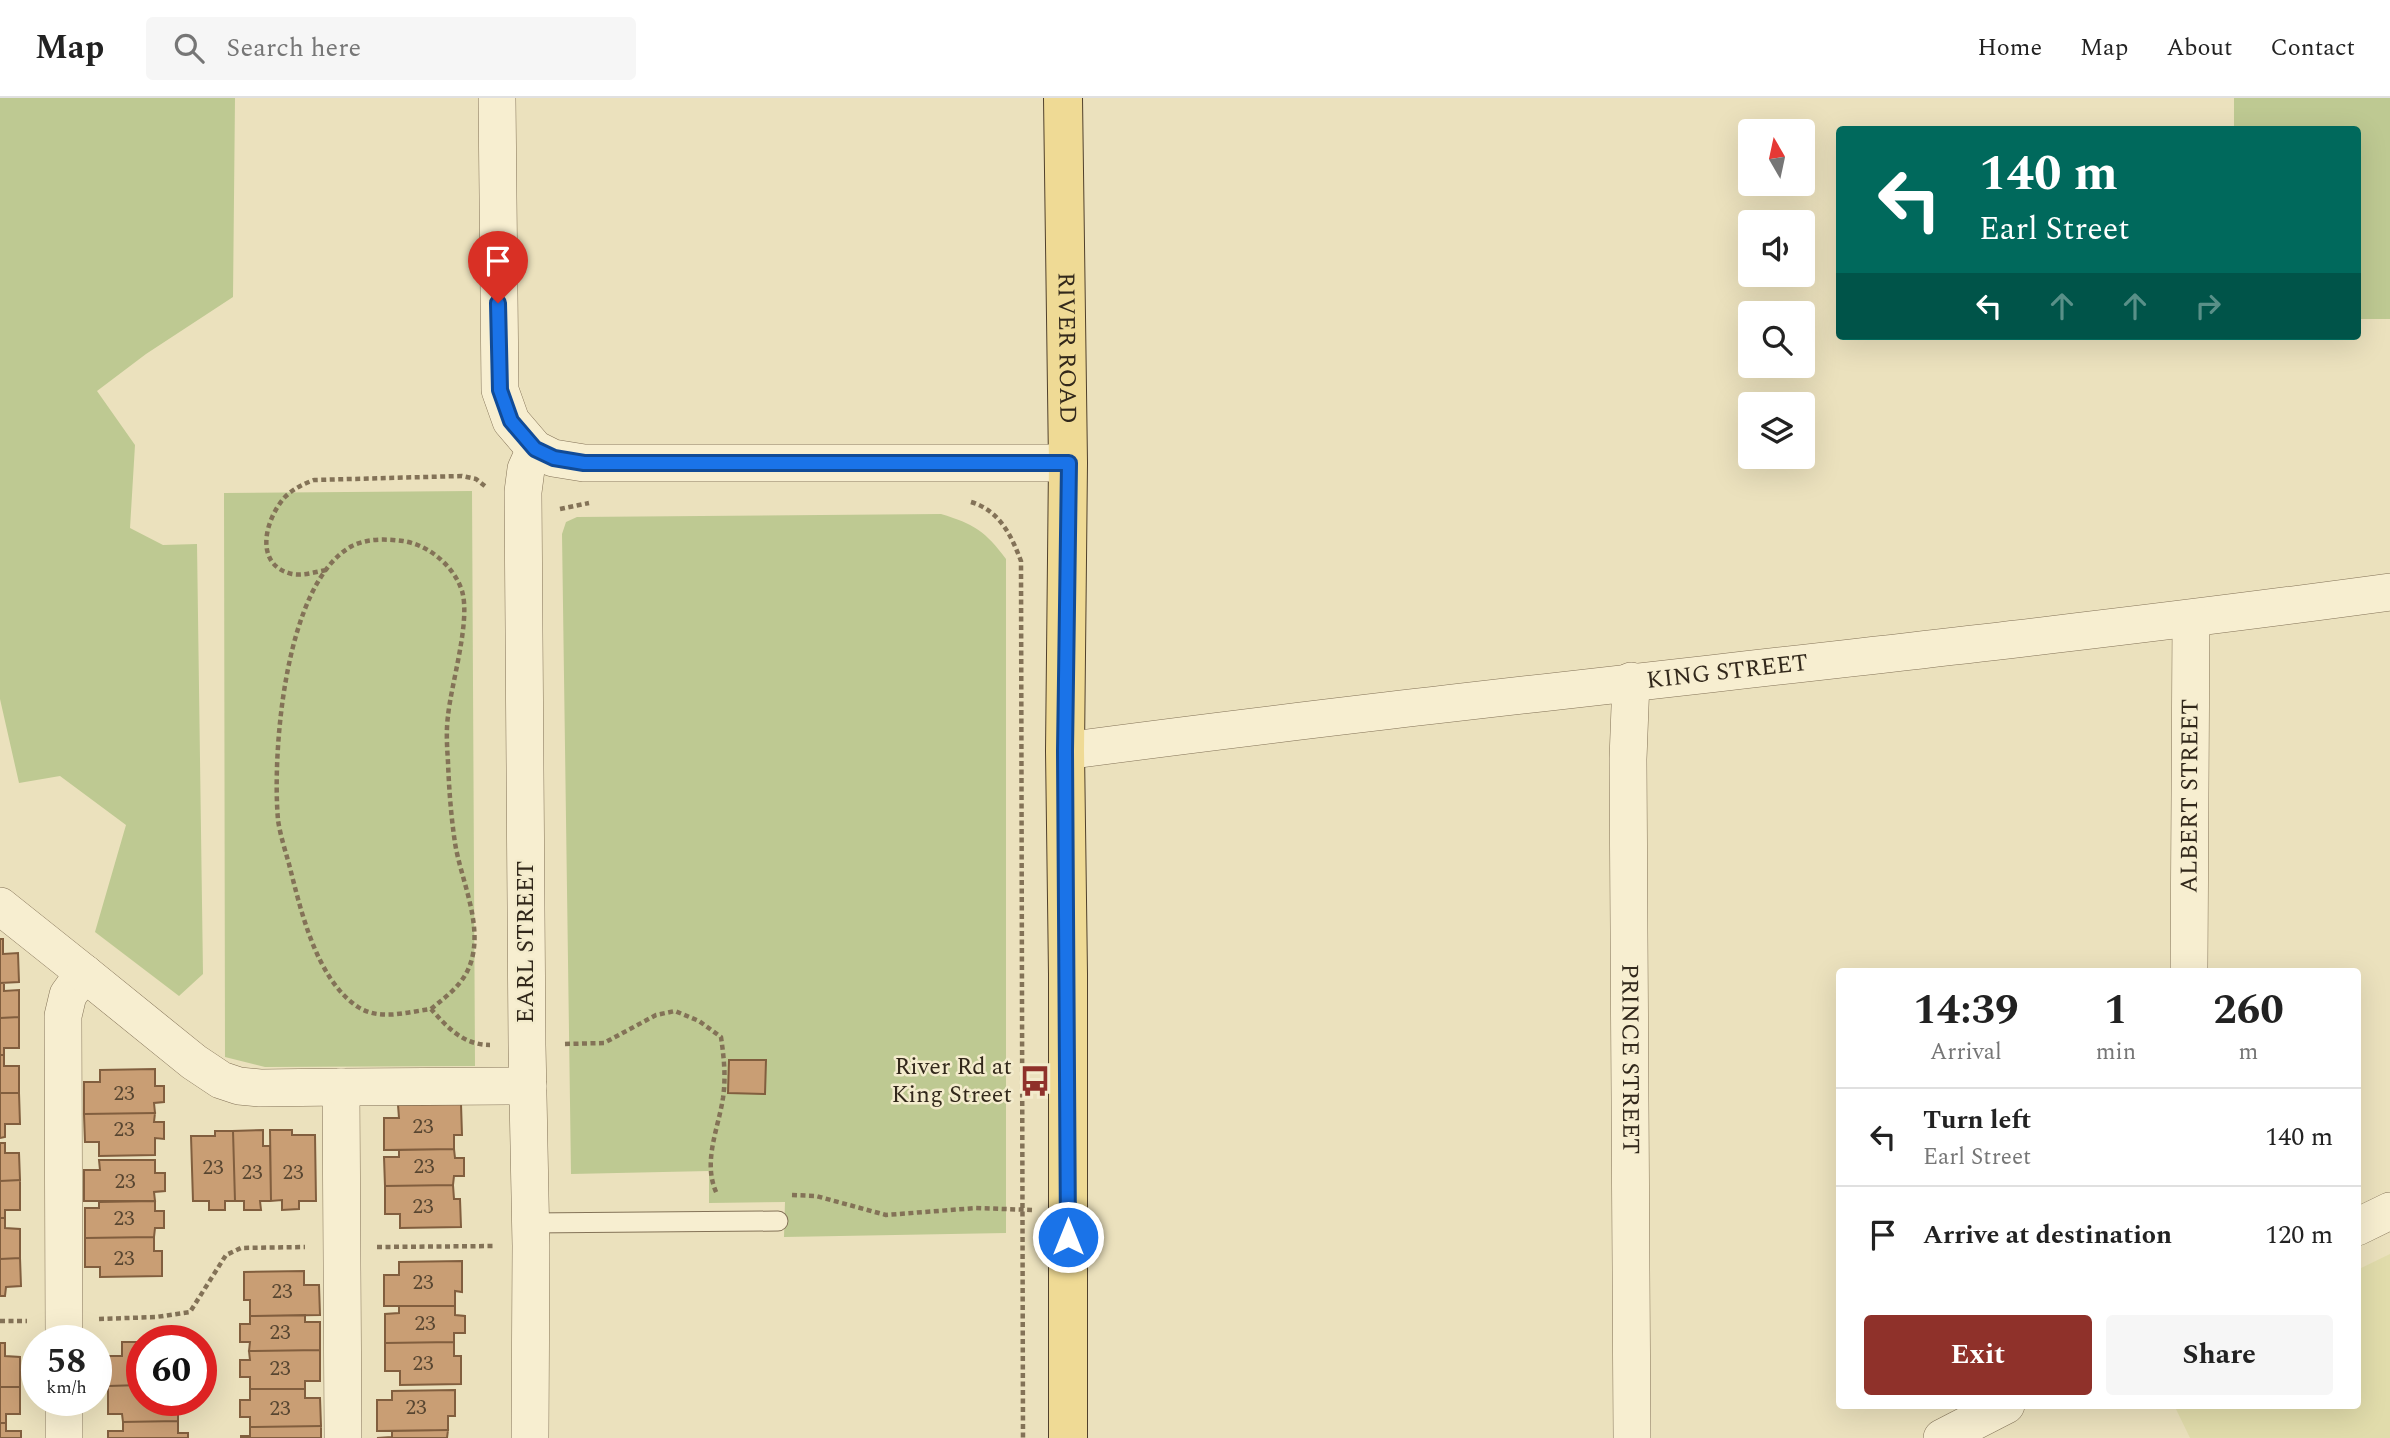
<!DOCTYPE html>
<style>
body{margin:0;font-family:Spectral,serif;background:#f6f6f6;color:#222;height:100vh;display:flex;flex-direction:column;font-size:26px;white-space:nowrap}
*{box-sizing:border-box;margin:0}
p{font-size:23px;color:#767676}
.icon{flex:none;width:38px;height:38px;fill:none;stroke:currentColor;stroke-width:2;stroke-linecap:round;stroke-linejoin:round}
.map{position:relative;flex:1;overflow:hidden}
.panel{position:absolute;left:1836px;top:870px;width:525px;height:441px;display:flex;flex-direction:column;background:#fff;border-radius:7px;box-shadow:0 7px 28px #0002}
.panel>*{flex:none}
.guide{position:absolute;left:1836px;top:28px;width:525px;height:214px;border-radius:7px;box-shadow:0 7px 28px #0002;background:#00695c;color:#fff;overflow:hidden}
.needle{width:46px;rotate:351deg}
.tools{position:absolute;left:1738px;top:21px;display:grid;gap:14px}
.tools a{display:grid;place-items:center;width:77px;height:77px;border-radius:7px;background:#fff;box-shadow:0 7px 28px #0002;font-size:35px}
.speed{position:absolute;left:21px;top:1227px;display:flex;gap:14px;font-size:35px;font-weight:700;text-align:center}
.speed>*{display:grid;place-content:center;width:91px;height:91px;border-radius:50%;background:#fff;box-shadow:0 7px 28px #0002;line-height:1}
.speed small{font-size:18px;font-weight:400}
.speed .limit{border:10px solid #d22;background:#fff;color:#111}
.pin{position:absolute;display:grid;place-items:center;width:60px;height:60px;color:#fff;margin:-72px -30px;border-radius:50% 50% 50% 0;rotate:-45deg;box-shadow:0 0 7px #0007}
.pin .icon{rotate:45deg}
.me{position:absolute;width:77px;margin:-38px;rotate:0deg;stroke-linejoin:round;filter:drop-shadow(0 0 5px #0008)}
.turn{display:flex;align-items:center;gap:24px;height:147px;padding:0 28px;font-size:32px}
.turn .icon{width:91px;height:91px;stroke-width:2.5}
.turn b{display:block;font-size:49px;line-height:60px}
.lanes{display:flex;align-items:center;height:66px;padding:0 28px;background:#0003;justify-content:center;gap:35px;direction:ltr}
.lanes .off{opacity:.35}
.eta{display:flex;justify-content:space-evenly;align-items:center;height:119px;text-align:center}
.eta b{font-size:42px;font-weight:700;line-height:49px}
.action{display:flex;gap:14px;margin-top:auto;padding:14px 28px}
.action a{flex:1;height:80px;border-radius:7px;background:#8f312a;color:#fff;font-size:28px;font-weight:700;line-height:80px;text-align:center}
.action a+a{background:#f6f6f6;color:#222}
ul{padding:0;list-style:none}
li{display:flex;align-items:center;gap:21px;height:98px;padding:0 28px;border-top:2px solid #e0e0e0}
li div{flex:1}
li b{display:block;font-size:26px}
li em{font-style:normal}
header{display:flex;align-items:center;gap:42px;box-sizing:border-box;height:98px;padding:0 35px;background:#fff;border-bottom:2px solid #e0e0e0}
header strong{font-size:33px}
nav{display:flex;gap:38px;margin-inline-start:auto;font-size:24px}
.search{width:490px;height:63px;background:#f6f6f6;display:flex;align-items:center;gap:18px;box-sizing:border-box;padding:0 24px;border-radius:7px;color:#767676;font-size:26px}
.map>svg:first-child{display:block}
</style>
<header>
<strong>Map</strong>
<div class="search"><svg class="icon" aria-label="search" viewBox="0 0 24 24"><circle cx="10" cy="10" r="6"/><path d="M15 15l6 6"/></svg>Search here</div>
<nav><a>Home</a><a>Map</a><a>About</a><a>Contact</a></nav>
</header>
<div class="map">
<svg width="2390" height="1340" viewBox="0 0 2390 1340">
<rect width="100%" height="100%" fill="#ebe1bd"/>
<path fill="#e1dcab" d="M2390,1156V1340H2190L2174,1307H2357V1172Z"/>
<path fill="#bec992" d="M0,0H235L233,199L146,256L97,293L135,347L130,430L163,447L197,446L203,876L179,898L95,834L126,727L60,678L19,685L0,601Z
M2234,0H2390V221H2357V32L2234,31Z
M472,393L475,968L265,969L225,959L224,395Z
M941,416C974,426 985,433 1006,461V1135L784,1139L785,1104L709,1105V1073L571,1076L562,436L566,424L577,419Z"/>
<path fill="#c99e74" stroke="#815e3e" stroke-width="2" d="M0,841H3V856L18,855L19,884L0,885Z
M0,885H4V893L19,892V919L0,920Z
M19,919V950H4V957H0V920Z
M0,957H4V968H19V995H0Z
M729,962H766L765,996L728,995Z
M155,971V988H164V1004L154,1005L155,1015L84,1016V984H100V972Z
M0,995H19L20,1026H5V1039L0,1040Z
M461,1006L462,1037H454V1051L384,1052V1020H399L398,1007Z
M155,1015L154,1024H164V1041L155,1040V1057L99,1058V1044H85L84,1016Z
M263,1032V1048H270L271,1103H260L261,1112H244V1103H235L233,1033Z
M270,1032H292V1037H315L316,1103H299V1111L282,1112V1102L271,1103Z
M215,1033H233L235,1103H225V1112H209V1103H193L191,1038H215Z
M0,1045H5V1055H19L20,1082L0,1083Z
M454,1051L455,1060H464V1078H454L453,1087L385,1088L384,1059H399V1052Z
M99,1062H155V1075H165V1093L154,1094L155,1103H84V1072H100Z
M20,1082V1112H5V1120H0V1083Z
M453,1087L454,1101H460L461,1129L400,1130V1116H385V1088Z
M155,1103V1113H164V1130H155L154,1139L85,1140V1110H99V1104Z
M0,1120H5V1130L20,1131V1160L0,1161Z
M154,1139V1153H162V1178L100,1179V1169H85V1140Z
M20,1160L21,1188L6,1189L5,1198H0V1161Z
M462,1163V1194L455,1193V1208H384V1177H399V1164Z
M304,1173V1187H319L320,1217L250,1218V1202H244V1174Z
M399,1208H455V1217L465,1218V1235H454V1244L385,1245V1216L399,1215Z
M305,1217V1224H320V1252L249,1253L250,1244H240V1226H250V1218Z
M122,1244H142V1287L108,1288V1258H122Z
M454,1244V1258H461V1286L400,1287V1273H385V1245Z
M0,1245H5V1258L20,1259V1289H0Z
M320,1252V1283H305V1291H250V1279H240V1262H250L249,1253Z
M142,1287V1302H187V1312L178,1313V1323L123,1324L122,1316H108V1288Z
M0,1289H20V1316H6V1325H0Z
M250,1291H305V1300H320L321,1328L250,1329V1319H240V1302H250Z
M455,1292V1318H448V1332L377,1333V1302H392V1293Z
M178,1323V1335H188V1340H108V1333H123V1324Z
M0,1325H6V1333H21V1340H0Z
M321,1328V1340H241V1338H250V1329Z
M448,1332L447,1340H377L392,1339V1333Z"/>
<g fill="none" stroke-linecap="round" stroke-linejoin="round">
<defs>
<path id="lane" d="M530,1125L778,1123"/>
<g id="street">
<path d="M497,0L500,292L511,323L535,351L553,360L584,365H1068"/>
<path id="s1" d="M1631,583L1628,661L1632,1340"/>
<path id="s2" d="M1065,653C1506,594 1949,554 2390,494"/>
<path d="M0,808L84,875L68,897L63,918L64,1242"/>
<path id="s3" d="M2189,873L2191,521"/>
<path d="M84,875L194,964L221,982L239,988L260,990L341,989L343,1340"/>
<path d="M341,989L528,988"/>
<path d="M2357,1129L2390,1113"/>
<path d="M64,1302V1340"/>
<path d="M530,1340L531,1148L527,947L523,394L526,371L535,351"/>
<path d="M1942,1340L2006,1307"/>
</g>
<g id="primary">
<path id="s4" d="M1063,0L1068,365L1065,653L1068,876V1340"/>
</g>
</defs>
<use href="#lane" stroke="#837257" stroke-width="21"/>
<use href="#street" stroke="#837257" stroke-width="38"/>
<use href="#primary" stroke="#50402c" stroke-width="40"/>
<path stroke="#837257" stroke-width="4.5" stroke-dasharray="5 3.5" stroke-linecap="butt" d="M971,404C1000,413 1011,437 1021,463L1023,1340
M560,411L589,405
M326,472C315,474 303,478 292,476C253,467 265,421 285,399C293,391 303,386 314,382L462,378L476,381L486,389
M431,911C448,897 464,886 471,864C483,826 461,782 455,745C451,718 449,691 448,664C447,649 446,633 448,618C451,586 471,523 462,493C454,468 429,447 403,443C387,441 368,440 352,448C285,484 272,653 278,722C280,736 285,752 289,766C301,813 316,881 358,909C380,923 407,914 431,911C447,929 463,947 490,947
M565,946L604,945L656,917L675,913L699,923L721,939C724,960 726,979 723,1000C718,1032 702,1065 717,1096
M792,1097L816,1098L886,1117L976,1110L1032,1112
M377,1149L494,1148
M99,1221L156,1219L190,1214L226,1157L241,1150L305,1149
M0,1223H27"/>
<use href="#lane" stroke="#f7eed0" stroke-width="19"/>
<use href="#street" stroke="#f7eed0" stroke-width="37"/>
<use href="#primary" stroke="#efda95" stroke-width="38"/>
</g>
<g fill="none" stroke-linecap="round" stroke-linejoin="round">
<defs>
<path id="route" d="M498,205L500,292L511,323L535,351L554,360L584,365H1069L1065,653L1068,1139"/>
</defs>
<use href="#route" stroke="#114b97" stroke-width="18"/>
<use href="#route" stroke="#1a73e8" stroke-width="12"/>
</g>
<defs>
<symbol id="bus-bare" viewBox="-9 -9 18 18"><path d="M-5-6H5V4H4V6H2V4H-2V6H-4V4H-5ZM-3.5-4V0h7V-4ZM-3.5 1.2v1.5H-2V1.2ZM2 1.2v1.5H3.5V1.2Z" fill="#8f312a" stroke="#f3ebcc" stroke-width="2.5" paint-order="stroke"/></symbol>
</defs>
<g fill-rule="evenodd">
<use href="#bus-bare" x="1013" y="961" width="44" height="44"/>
</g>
<g text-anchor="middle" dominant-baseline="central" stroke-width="5" stroke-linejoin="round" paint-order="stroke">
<g font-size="21" fill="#584631">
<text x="124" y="996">23</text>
<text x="423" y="1029">23</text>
<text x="124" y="1032">23</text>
<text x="424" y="1069">23</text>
<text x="213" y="1070">23</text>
<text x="252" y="1075">23</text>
<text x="293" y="1075">23</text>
<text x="125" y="1084">23</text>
<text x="423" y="1109">23</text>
<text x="124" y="1121">23</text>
<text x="124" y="1161">23</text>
<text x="423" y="1185">23</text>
<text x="282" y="1194">23</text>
<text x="425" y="1226">23</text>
<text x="280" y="1235">23</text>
<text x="423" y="1266">23</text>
<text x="280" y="1271">23</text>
<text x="416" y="1310">23</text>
<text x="280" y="1311">23</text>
</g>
<g font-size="24" fill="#32281b" stroke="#f3ebcc">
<text stroke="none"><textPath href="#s4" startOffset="250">RIVER ROAD</textPath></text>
<text stroke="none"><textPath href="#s2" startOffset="667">KING STREET</textPath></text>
<text stroke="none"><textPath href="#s3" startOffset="175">ALBERT STREET</textPath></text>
<text transform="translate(526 844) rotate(-90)">EARL STREET</text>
<text stroke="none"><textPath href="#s1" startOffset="378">PRINCE STREET</textPath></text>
</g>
<g font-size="24" fill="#32281b" stroke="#f3ebcc" text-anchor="end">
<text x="1012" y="969">River Rd at<tspan x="1012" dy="28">King Street</tspan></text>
</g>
</g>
</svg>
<div class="tools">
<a><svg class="needle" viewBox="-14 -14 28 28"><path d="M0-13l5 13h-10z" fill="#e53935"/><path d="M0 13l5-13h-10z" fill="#767676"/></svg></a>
<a><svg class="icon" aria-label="sound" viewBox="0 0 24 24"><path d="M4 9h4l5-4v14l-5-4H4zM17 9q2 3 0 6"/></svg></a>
<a><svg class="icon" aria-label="search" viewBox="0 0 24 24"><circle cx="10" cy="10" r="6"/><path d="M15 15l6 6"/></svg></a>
<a><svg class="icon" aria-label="layers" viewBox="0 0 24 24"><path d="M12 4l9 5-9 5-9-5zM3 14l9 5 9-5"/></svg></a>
</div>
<div class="speed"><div>58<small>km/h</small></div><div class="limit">60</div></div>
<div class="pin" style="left:498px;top:205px;background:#d93025"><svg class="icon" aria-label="arrive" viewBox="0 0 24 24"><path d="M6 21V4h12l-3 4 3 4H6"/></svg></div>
<svg class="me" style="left:1068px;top:1139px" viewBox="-20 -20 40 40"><circle r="17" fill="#1a73e8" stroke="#fff" stroke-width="3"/><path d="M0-11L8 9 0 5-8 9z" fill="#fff"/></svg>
<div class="guide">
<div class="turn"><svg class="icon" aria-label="left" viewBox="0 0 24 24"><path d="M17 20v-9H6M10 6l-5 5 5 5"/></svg><div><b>140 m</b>Earl Street</div></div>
<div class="lanes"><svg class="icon" aria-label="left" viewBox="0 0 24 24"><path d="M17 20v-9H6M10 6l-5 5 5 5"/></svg><svg class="icon off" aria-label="ahead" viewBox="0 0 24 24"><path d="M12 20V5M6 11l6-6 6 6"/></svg><svg class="icon off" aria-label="ahead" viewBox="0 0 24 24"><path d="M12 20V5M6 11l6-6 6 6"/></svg><svg class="icon off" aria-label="right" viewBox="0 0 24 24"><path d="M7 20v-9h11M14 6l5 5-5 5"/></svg></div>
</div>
<section class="panel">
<div class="eta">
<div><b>14:39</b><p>Arrival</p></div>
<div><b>1</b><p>min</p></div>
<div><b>260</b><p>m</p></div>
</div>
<ul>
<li><svg class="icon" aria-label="left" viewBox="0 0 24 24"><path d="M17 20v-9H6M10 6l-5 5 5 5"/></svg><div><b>Turn left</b><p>Earl Street</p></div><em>140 m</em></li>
<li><svg class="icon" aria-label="arrive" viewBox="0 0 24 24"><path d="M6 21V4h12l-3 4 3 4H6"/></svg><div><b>Arrive at destination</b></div><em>120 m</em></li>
</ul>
<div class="action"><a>Exit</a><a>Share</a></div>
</section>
</div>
